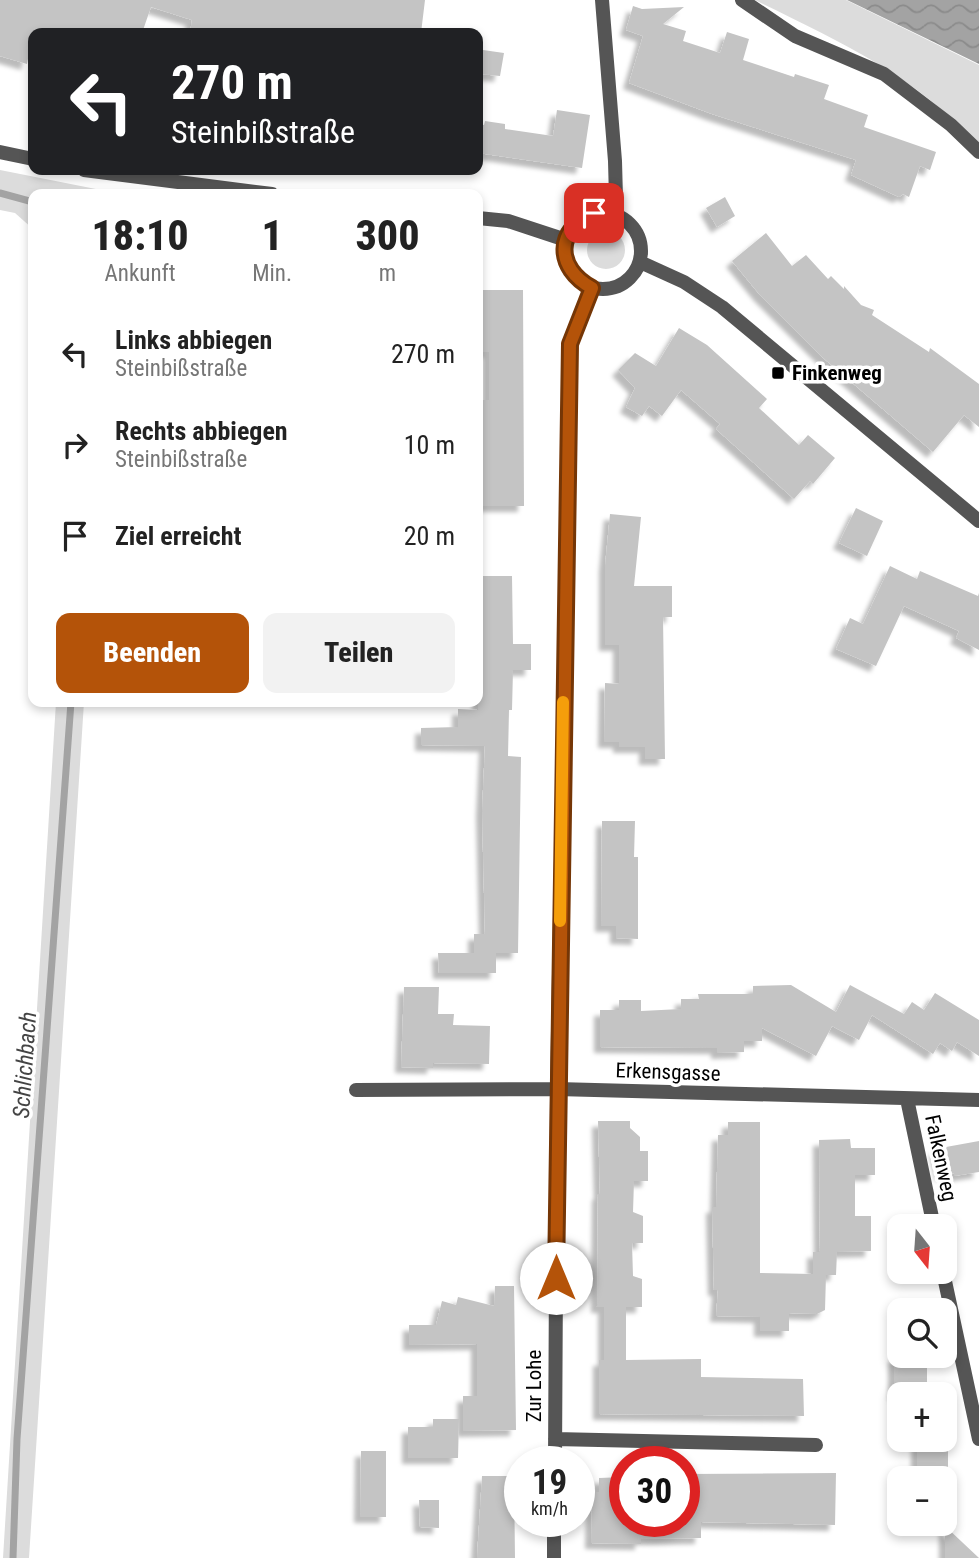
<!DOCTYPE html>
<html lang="de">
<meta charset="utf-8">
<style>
body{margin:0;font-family:"Roboto Condensed",sans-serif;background:#f2f2f2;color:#222;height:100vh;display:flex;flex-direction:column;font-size:26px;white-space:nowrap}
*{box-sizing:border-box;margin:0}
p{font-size:23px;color:#767676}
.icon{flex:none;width:38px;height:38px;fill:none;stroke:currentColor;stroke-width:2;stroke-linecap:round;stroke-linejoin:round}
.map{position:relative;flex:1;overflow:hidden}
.panel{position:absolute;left:28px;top:189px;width:455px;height:518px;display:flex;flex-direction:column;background:#fff;border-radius:14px;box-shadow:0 4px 10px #0003}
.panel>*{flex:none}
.banner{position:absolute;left:28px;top:28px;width:455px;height:147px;border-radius:14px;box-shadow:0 4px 10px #0003;background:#202124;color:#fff;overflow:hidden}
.needle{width:46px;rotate:163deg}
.fabs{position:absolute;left:887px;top:1214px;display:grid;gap:14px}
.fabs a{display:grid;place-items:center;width:70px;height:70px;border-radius:14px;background:#fff;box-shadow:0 4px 10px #0003;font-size:35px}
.speed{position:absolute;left:504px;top:1446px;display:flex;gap:14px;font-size:35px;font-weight:700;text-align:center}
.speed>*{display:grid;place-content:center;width:91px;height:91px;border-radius:50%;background:#fff;box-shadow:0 4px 10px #0003;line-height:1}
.speed small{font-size:18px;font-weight:400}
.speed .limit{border:10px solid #d22;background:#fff;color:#111}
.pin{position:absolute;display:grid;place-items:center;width:60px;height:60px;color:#fff;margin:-30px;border-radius:14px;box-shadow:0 4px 10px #0006}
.me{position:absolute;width:77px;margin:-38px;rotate:0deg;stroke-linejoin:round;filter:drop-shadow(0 0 5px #0008)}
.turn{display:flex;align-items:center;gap:24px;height:147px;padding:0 28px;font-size:32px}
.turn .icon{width:91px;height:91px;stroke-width:2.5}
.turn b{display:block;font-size:49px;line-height:60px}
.eta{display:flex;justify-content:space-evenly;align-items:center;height:119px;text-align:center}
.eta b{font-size:42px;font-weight:800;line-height:49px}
.cta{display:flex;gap:14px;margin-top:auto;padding:14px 28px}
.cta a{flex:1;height:80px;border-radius:14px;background:#b45309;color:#fff;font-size:28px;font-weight:800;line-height:80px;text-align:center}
.cta a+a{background:#f2f2f2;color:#222}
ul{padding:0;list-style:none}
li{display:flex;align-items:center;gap:21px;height:91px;padding:0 28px}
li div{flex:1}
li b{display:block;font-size:26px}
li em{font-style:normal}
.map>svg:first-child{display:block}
</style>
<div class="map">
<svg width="979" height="1558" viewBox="0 0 979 1558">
<defs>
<pattern id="water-waves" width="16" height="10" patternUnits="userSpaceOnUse" patternTransform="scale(1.75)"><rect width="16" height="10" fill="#a3a3a3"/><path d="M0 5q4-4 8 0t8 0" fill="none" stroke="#8b8b8b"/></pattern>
<filter id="shadow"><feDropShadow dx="-6" dy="6" stdDeviation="2" flood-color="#0004"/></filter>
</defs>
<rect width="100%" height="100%" fill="#fff"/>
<path fill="#dcdcdc" d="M755,0H846L979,65V145C914,75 839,41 755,0Z
M0,170L116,193V194H33V229L15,213L0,210Z
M587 250a19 19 0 1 1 38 0a19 19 0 1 1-38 0Z
M56,702H84L29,1558H3Z"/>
<path fill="url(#water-waves)" d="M847,0H979V64Z"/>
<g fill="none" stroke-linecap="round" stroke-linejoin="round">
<path stroke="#a3a3a3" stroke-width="7" d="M0,193L33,202
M13,1558L17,1439L71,702"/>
</g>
<path fill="#c4c4c4" filter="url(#shadow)" d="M0,0H425L421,33H190L192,20L151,7L142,33H33L27,64L0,56Z
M633,6L642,9L684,7L663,24L686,31L683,41L720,53L727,32L749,39L743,60L794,77L795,74L829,85L824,99L868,115L864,127L936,152L930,170L920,166L909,197L903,194L899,197L851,175L856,160L712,114L629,83L643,36L626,30Z
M483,50L504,53L500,76L480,74Z
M557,110L590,115L582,168L478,153V124L484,125L485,121L505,124V129L553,136Z
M725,197L735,216L717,227L706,208Z
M766,233L792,266L806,255L828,279L831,276L844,289V286L861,305L874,310L872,315L929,352L930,348L979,384V427L964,415L933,452L821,356L760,295L732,261Z
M478,290H523L524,506H478L481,400H489V352H478Z
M679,328L707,345L767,399L759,408L799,445L808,435L835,458L813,484L810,481L794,499L716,429L720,424L681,390L662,416L649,406L642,416L626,407L635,388L618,370L635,353L656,366Z
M856,508L883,521L867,556L839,543Z
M610,514L641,517L634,586H672V617H663L665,759H645V747H619V742H604L605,683L619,684V645H605V566Z
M890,566L917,579L920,571L978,596L979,593V650L956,638L959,631L904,606L876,666L836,649L850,618L863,624Z
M478,576H512L513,644H531V670H513L512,710H509L508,756L521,757L518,953H496V973H439L438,953H474V934H485L482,811L485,746L421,745V728L458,727V709L478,710Z
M602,821H635L634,857H638V939L616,938V926H601Z
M791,985L836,1012L850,985L904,1014L912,1002L924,1010L935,993L979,1020V1056L957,1042L952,1051L940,1043L933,1054L872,1015L859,1040L832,1026L816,1056L762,1028V1041H744V1052L717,1053V1048H708L600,1047V1010H619V1000H641V1011L681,1009V999H699L698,994H753V986Z
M404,987H439L438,1014H454L453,1025L490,1026L489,1064L433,1063V1068L401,1067Z
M598,1121H630V1128L640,1137V1151H648V1181H634L633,1212L643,1216V1243H632L633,1276L642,1279V1307H626V1360L701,1359V1377L803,1379L804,1416L599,1414V1360H604V1307H597L598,1194H600Z
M728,1122H760V1273L813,1274V1252H820L819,1140L850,1139L851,1148H875V1175H855V1216H871V1251L837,1252L836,1275H826L825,1310L817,1314L789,1313V1331H760V1317L716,1316L718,1290H714L712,1207H716L718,1135H728Z
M979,1141V1172L954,1176V1173L941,1175L935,1149Z
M495,1286H514L516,1430L463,1431V1396H477V1344L409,1345V1325H436L442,1301L456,1305L458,1297L494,1306Z
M894,1356H927V1395H894Z
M433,1419H459L458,1458H408V1427H433Z
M917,1440H948V1479H917Z
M361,1451H386V1517H360Z
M836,1473L835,1525L701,1522V1538L641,1539V1544L591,1543L592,1492H599V1478L625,1477V1521H684V1474Z
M482,1476H514L515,1558H477Z
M419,1500H439V1528L420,1527Z
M945,1526L979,1558H945Z"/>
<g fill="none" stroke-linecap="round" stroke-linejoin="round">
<path stroke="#555" stroke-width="14" d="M602,0L615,161L616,198L608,213
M742,0L795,36L884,74L951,125L979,152
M356,1090L557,1089L979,1100
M907,1099L934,1227
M943,1272L979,1439
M555,1439L816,1445
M555,1461L557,1089L570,344L592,288
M554,1558V1521"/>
<path stroke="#555" stroke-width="14" d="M0,152L33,159
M84,170L272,194
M565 251a38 38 0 1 1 76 0a38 38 0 1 1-76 0Z
M478,218L508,221L566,240
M640,262L684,282L722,307L979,521"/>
</g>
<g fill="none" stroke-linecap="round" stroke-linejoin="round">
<defs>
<path id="route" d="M556,1278L570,344L592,288C555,268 555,229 594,213"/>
</defs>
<use href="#route" stroke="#753606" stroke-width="18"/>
<use href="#route" stroke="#b45309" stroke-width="12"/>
<path stroke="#f59e0b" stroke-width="12" d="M560,921L563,702"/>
</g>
<rect fill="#000" stroke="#fff" stroke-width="2.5" x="771" y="366" width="14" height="14" rx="3.5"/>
<g text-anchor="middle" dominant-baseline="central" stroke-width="7" stroke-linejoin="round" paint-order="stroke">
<g font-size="21" font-weight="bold" fill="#000" stroke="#fff" text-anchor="start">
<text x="792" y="373">Finkenweg</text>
</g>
<g font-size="21" fill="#000" stroke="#fff">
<text transform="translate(668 1072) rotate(2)">Erkensgasse</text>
<text transform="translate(941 1158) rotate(78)">Falkenweg</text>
<text transform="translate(534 1386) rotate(-90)">Zur Lohe</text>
</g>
<g font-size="23" font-style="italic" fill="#444" stroke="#fff">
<text transform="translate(25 1065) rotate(-86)">Schlichbach</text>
</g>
</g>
</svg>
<div class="fabs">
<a><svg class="needle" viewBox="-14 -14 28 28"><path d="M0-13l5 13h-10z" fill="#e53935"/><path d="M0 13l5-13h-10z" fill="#767676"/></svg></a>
<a><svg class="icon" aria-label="search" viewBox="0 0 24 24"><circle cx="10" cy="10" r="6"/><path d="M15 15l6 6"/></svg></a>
<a>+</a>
<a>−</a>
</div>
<div class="speed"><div>19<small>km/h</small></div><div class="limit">30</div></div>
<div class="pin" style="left:594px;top:213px;background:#d93025"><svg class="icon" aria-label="arrive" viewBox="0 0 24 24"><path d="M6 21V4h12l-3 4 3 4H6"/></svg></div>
<svg class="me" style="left:556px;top:1278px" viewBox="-20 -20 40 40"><circle r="19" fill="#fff"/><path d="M0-13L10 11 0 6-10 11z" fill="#b45309"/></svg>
<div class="banner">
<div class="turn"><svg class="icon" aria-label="left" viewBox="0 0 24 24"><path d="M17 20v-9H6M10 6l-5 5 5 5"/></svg><div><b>270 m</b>Steinbißstraße</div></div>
</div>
<section class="panel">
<div class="eta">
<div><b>18:10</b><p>Ankunft</p></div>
<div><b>1</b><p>Min.</p></div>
<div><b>300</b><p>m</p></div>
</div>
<ul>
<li><svg class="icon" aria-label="left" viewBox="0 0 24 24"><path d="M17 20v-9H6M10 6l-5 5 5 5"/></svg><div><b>Links abbiegen</b><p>Steinbißstraße</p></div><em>270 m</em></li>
<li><svg class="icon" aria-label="right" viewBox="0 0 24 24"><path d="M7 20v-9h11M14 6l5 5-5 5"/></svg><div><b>Rechts abbiegen</b><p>Steinbißstraße</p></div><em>10 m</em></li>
<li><svg class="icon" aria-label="arrive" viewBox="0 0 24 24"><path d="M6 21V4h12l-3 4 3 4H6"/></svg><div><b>Ziel erreicht</b></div><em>20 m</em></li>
</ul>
<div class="cta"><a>Beenden</a><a>Teilen</a></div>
</section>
</div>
